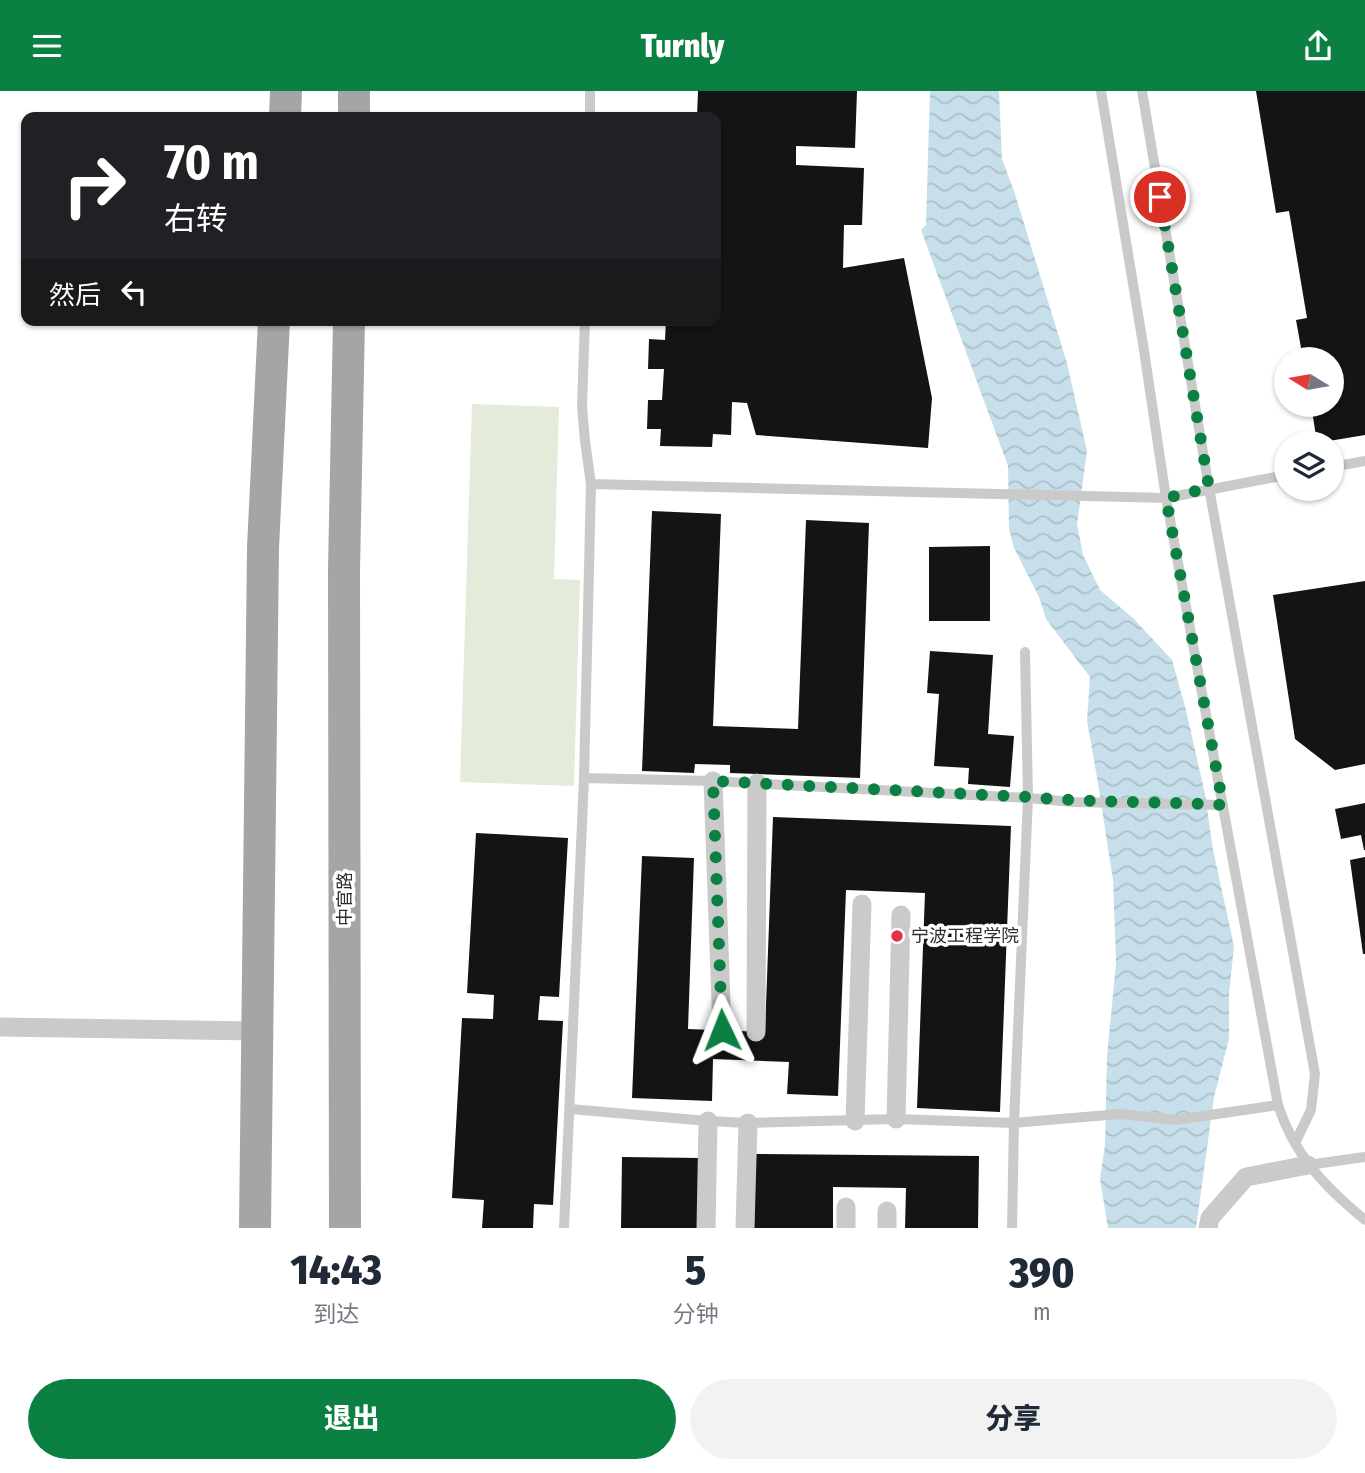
<!DOCTYPE html>
<html lang="zh">
<meta charset="utf-8">
<style>
body{margin:0;font-family:"Fira Sans Condensed","Noto Sans SC",sans-serif;background:#f2f2f3;color:#1f2937;height:100vh;display:flex;flex-direction:column;font-size:26px;white-space:nowrap}
*{box-sizing:border-box;margin:0}
p{font-size:23px;color:#747a83}
.icon{flex:none;width:38px;height:38px;fill:none;stroke:currentColor;stroke-width:2;stroke-linecap:round;stroke-linejoin:round}
.map{position:relative;height:1137px;overflow:hidden}
.side{display:flex;flex-direction:column;background:#fff;flex:1}
.side>*{flex:none}
.guide{position:absolute;left:21px;top:21px;width:700px;height:214px;border-radius:14px;box-shadow:0 2px 5px #0004;background:#202124;color:#fff;overflow:hidden}
.needle{width:46px;rotate:281deg}
.buttons{position:absolute;left:1274px;top:256px;display:grid;gap:14px}
.buttons a{display:grid;place-items:center;width:70px;height:70px;border-radius:50%;background:#fff;box-shadow:0 2px 5px #0004;font-size:35px}
.pin{position:absolute;display:grid;place-items:center;width:60px;height:60px;color:#fff;margin:-30px;border:4px solid #fff;border-radius:50%;box-shadow:0 2px 7px #0007}
.me{position:absolute;width:77px;margin:-38px;rotate:358deg;stroke-linejoin:round;filter:drop-shadow(0 0 5px #0008)}
.turn{display:flex;align-items:center;gap:24px;height:147px;padding:0 28px;font-size:32px}
.turn .icon{width:91px;height:91px;stroke-width:2.5}
.turn b{display:block;font-size:49px;line-height:60px}
.then{display:flex;align-items:center;height:66px;padding:0 28px;background:#0003;gap:14px;font-size:26px}
.eta{display:flex;justify-content:space-evenly;align-items:center;height:119px;text-align:center}
.eta b{font-size:42px;font-weight:800;line-height:49px}
.cta{display:flex;gap:14px;margin-top:auto;padding:14px 28px}
.cta a{flex:1;height:80px;border-radius:42px;background:#0b8043;color:#fff;font-size:28px;font-weight:800;line-height:80px;text-align:center}
.cta a+a{background:#f2f2f3;color:#1f2937}
header{display:flex;justify-content:space-between;align-items:center;height:91px;padding:0 28px;background:#0b8043;color:#fff;font-size:32px;font-weight:800}
.map>svg:first-child{display:block}
</style>
<header><svg class="icon" aria-label="menu" viewBox="0 0 24 24"><path d="M4 6h16M4 12h16M4 18h16"/></svg>Turnly<svg class="icon" aria-label="share" viewBox="0 0 24 24"><path d="M12 15V3M7 8l5-5 5 5M5 13v7h14v-7"/></svg></header>
<div class="map">
<svg width="1365" height="1137" viewBox="0 0 1365 1137">
<defs>
<pattern id="water-waves" width="16" height="10" patternUnits="userSpaceOnUse" patternTransform="scale(1.75)"><rect width="16" height="10" fill="#c7dfea"/><path d="M0 5q4-4 8 0t8 0" fill="none" stroke="#abc0c9"/></pattern>
</defs>
<rect width="100%" height="100%" fill="#fff"/>
<path fill="#e4ebdb" d="M472,313L559,316L554,488L580,489L574,695L460,691Z"/>
<path fill="url(#water-waves)" d="M930,0H999L1002,68L1014,100L1067,272L1087,360L1077,433L1083,464L1100,499L1134,528L1172,569L1186,619L1205,703L1213,759L1234,855L1229,903V948L1214,1006L1196,1137H1108L1100,1088L1105,1054L1107,965L1116,872L1113,789L1098,692L1087,630L1090,586L1046,528L1039,506L1014,457L1009,438L1008,375L921,139L926,134Z"/>
<path fill="#141414" d="M698,0H857L855,57L796,55V74L864,77L862,134H844L843,177L904,167L932,307L928,357L756,344L747,312L732,311L731,344L713,343L712,356L660,355L661,338H647L648,309H662L664,278H648L649,248L665,249L666,229H716V26H697Z
M1256,0H1365V344L1317,352L1311,313H1332V268H1303L1296,229L1307,227L1289,120L1276,122Z
M652,420L721,423L713,635L798,638L806,429L869,432L860,687L730,682V674L695,673L694,682L642,680Z
M990,455V530H929V456Z
M1365,490V673L1335,679L1295,648L1273,504Z
M930,560L993,564L988,643L1014,645L1010,696L968,693L969,677L934,675L939,603L927,602Z
M1365,712V759H1364L1361,744L1341,748L1335,718Z
M773,726L1011,735L1000,1021L917,1017L925,802L846,799L838,1005L787,1003L789,971L713,968L712,1010L632,1007L642,765L694,767L688,938L765,941Z
M476,742L568,747L559,906L540,905L538,929L563,930L553,1114L534,1113L533,1137H482L484,1109L452,1107L462,927L493,928L494,904L467,902Z
M1365,766V863H1363L1350,769Z
M755,1063L979,1065L978,1137H905L906,1097L833,1096V1137H754Z
M622,1066L702,1067L701,1137H621Z"/>
<g fill="none" stroke-linecap="round" stroke-linejoin="round">
<path stroke="#cacaca" stroke-width="10" d="M1101,0L1143,253L1166,407L1278,1014C1294,1064 1325,1096 1365,1129
M1142,0L1209,397L1315,983L1311,1019L1295,1052
M590,26V0
M1332,376L1365,370
M591,393L1166,407L1286,384
M584,687L591,393L585,350L582,315L585,229
M570,1018L708,1030L748,1032L896,1028L1014,1032L1120,1023L1176,1029L1278,1014
M1308,1074L1365,1066
M564,1137L584,687L713,690L1028,707L1073,711L1223,714
M1012,1137L1014,1032L1028,707L1025,561"/>
<path stroke="#cacaca" stroke-width="19" d="M713,690L722,939
M0,936L258,940
M756,941L757,692
M896,1028L901,824
M855,1030L862,813
M846,1116V1137
M706,1137L708,1030
M745,1137L748,1032
M887,1137V1120
M1208,1137L1210,1127L1246,1086L1308,1074"/>
<path stroke="#a5a5a5" stroke-width="32" d="M285,26L286,0
M354,26V0
M255,1137L263,457L274,229
M345,1137L344,479L349,229"/>
</g>
<g fill="none" stroke-linecap="round" stroke-linejoin="round">
<path stroke="#0b8043" stroke-width="12" stroke-dasharray="0 21.6" d="M722,939L713,690L1028,706C1093,712 1158,710 1223,714L1166,407L1209,397L1160,106"/>
</g>
<circle fill="#e2324b" stroke="#fff" stroke-width="2.5" cx="897" cy="845" r="7"/>
<g text-anchor="middle" dominant-baseline="central" stroke-width="7" stroke-linejoin="round" paint-order="stroke">
<g font-size="18" fill="#2d2d2d" stroke="#fff">
<text transform="translate(345 808) rotate(-90)">中官路</text>
</g>
<g font-size="18" fill="#2d2d2d" stroke="#fff" text-anchor="start">
<text x="911" y="845">宁波工程学院</text>
</g>
</g>
</svg>
<div class="buttons">
<a><svg class="needle" viewBox="-14 -14 28 28"><path d="M0-13l5 13h-10z" fill="#e53935"/><path d="M0 13l5-13h-10z" fill="#747a83"/></svg></a>
<a><svg class="icon" aria-label="layers" viewBox="0 0 24 24"><path d="M12 4l9 5-9 5-9-5zM3 14l9 5 9-5"/></svg></a>
</div>
<div class="pin" style="left:1160px;top:106px;background:#d93025"><svg class="icon" aria-label="arrive" viewBox="0 0 24 24"><path d="M6 21V4h12l-3 4 3 4H6"/></svg></div>
<svg class="me" style="left:722px;top:939px" viewBox="-20 -20 40 40"><path d="M0-17L14 15 0 8-14 15z" fill="#0b8043" stroke="#fff" stroke-width="4"/></svg>
<div class="guide">
<div class="turn"><svg class="icon" aria-label="right" viewBox="0 0 24 24"><path d="M7 20v-9h11M14 6l5 5-5 5"/></svg><div><b>70 m</b>右转</div></div>
<div class="then">然后<svg class="icon" aria-label="left" viewBox="0 0 24 24"><path d="M17 20v-9H6M10 6l-5 5 5 5"/></svg></div>
</div>
</div>
<section class="side">
<div class="eta">
<div><b>14:43</b><p>到达</p></div>
<div><b>5</b><p>分钟</p></div>
<div><b>390</b><p>m</p></div>
</div>
<div class="cta"><a>退出</a><a>分享</a></div>
</section>
